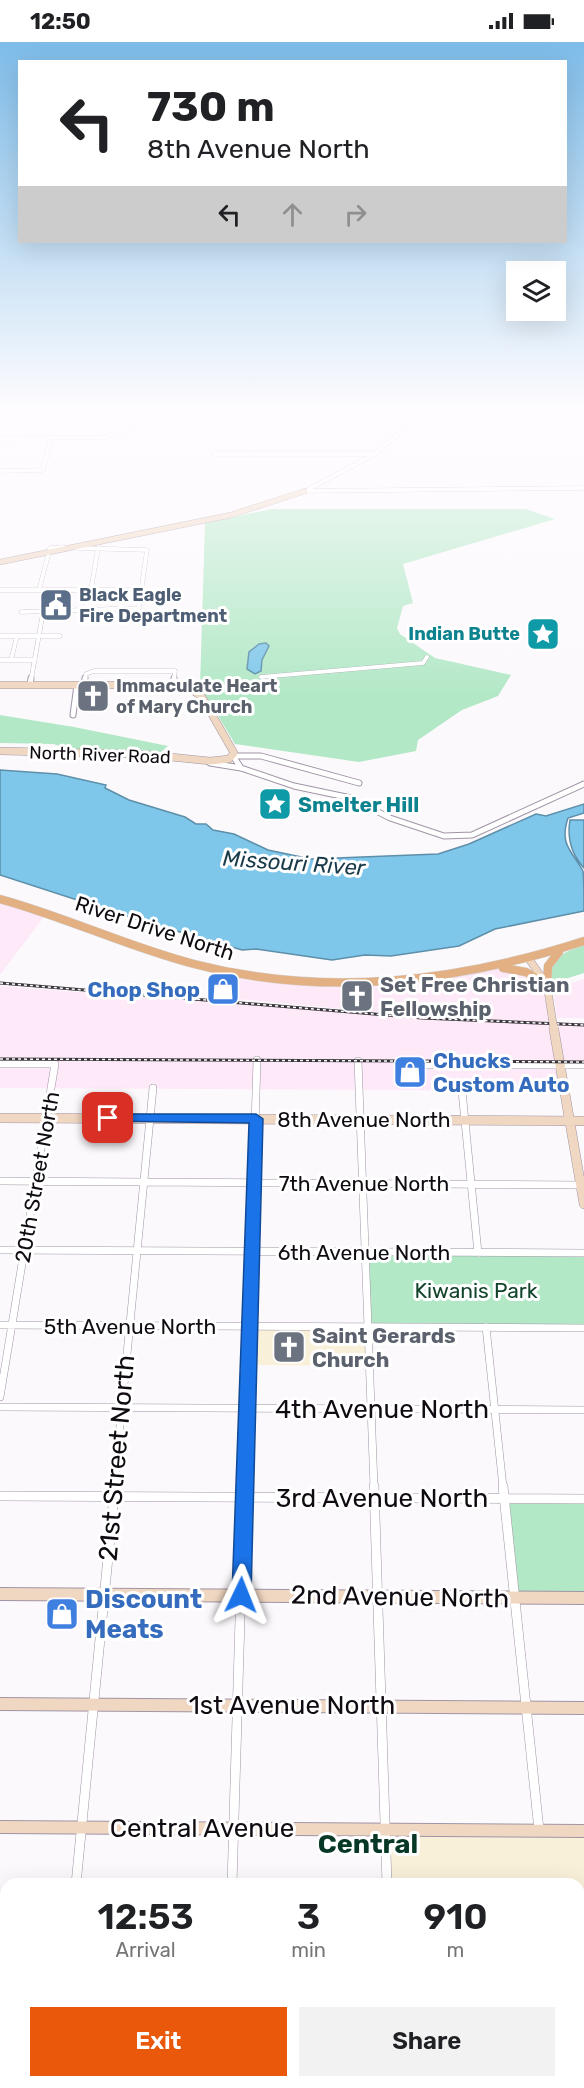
<!DOCTYPE html>
<style>
body{margin:0;font-family:Rubik,sans-serif;background:#f2f2f2;color:#202124;height:100vh;display:flex;flex-direction:column;font-size:22px;white-space:nowrap}
*{box-sizing:border-box;margin:0}
p{font-size:20px;color:#757577}
.icon{flex:none;width:33px;height:33px;fill:none;stroke:currentColor;stroke-width:2;stroke-linecap:round;stroke-linejoin:round}
.map{position:relative;flex:1;overflow:hidden}
.sheet{position:absolute;left:0px;top:1836px;width:585px;height:210px;display:flex;flex-direction:column;background:#fff;border-radius:18px 18px 0 0;box-shadow:0 6px 24px #0002}
.sheet>*{flex:none}
.guide{position:absolute;left:18px;top:18px;width:549px;height:183px;border-radius:0px;box-shadow:0 6px 24px #0002;background:#fff;color:#202124;overflow:hidden}
.fabs{position:absolute;left:506px;top:219px;display:grid;gap:12px}
.fabs a{display:grid;place-items:center;width:60px;height:60px;border-radius:0px;background:#fff;box-shadow:0 6px 24px #0002;font-size:30px}
.pin{position:absolute;display:grid;place-items:center;width:51px;height:51px;color:#fff;margin:-26px;border-radius:12px;box-shadow:0 3px 9px #0006}
.me{position:absolute;width:66px;margin:-33px;rotate:2deg;stroke-linejoin:round;filter:drop-shadow(0 0 4px #0008)}
.turn{display:flex;align-items:center;gap:21px;height:126px;padding:0 30px;font-size:27px}
.turn .icon{width:78px;height:78px;stroke-width:2.5}
.turn b{display:block;font-size:42px;line-height:51px}
.lanes{display:flex;align-items:center;height:57px;padding:0 30px;background:#0003;justify-content:center;gap:30px;direction:ltr}
.lanes .off{opacity:.35}
.eta{display:flex;justify-content:space-evenly;align-items:center;height:102px;text-align:center}
.eta b{font-size:36px;font-weight:600;line-height:42px}
.button{display:flex;gap:12px;margin-top:auto;padding:12px 30px}
.button a{flex:1;height:69px;border-radius:0px;background:#ea580c;color:#fff;font-size:24px;font-weight:600;line-height:69px;text-align:center}
.button a+a{background:#f2f2f2;color:#202124}
.status{display:flex;justify-content:space-between;align-items:center;height:42px;padding:0 30px;background:#fff;direction:ltr}
.status svg{height:16px;fill:currentColor}
.map>svg:first-child{display:block}
</style>
<div class="status"><b>12:50</b><svg viewBox="0 0 49 12"><path d="M0 12V9h3v3zM5 12V6h3v6zM10 12V3h3v9zM15 12V0h3v12zM26 1h20v11H26zM47 4h2v5h-2z"/></svg></div>
<div class="map">
<svg width="584" height="2046" viewBox="0 0 584 2046">
<rect width="100%" height="100%" fill="#fcf9fd"/>
<path fill="#fee9f8" d="M0,858L47,871L0,933Z
M486,926H508L547,943L553,981L427,975L217,955L219,928L240,932L370,941Z
M584,937V976H557L553,946Z
M0,944L422,976L584,984V1020H560L565,1049L0,1046Z"/>
<path fill="#f9f0da" d="M249,1284L368,1285L369,1324L248,1323Z
M385,1788L584,1789V2046H477L476,2040H579V1842H387Z"/>
<path fill="#b2e8c6" d="M272,467H526L555,477L403,522L413,561L403,564L397,586L400,592L435,616L511,633L498,654L462,668L418,698L416,709L359,720L235,702L200,644L205,481Z
M0,673L74,685L168,704L160,711L77,709L53,702L0,701Z
M584,903V931L559,939L552,938C545,917 568,908 584,903Z
M366,1210L584,1211V1286L368,1285Z
M504,1457H584V1556H513Z"/>
<path fill="#7fc7ea" stroke="#5d8fa9" stroke-width="1.5" d="M259,602L266,601L269,604L262,618L261,629L255,632L247,627L249,610Z
M0,728L57,732L106,743L105,746L129,758L185,775L196,782H206L213,788L234,792L268,808L311,817L438,812L469,802L536,772L546,774L584,762V771L568,776C559,803 572,809 583,829C584,838 584,859 584,869L495,887L459,904L391,914L365,913L332,918L256,907L242,908L142,879L0,833Z
M570,778H584V826C572,813 567,796 570,778Z"/>
<g fill="none" stroke-linecap="round" stroke-linejoin="round">
<defs>
<path id="street-far3" d="M411,380H568
M0,396L104,395L185,370
M214,412H375
M0,429L43,428L51,396
M309,447L375,412L423,370
M305,449L584,446
M77,506L147,508L138,571
M0,548H142
M39,548L50,506L64,505
M91,548L98,506
M21,570L139,566
M0,594H60
M0,618H35
M11,618L17,594
M261,635L423,621L427,615
M31,638L47,548
M85,638L86,632L94,629H175L174,638"/>
<path id="street-far2" d="M30,643L31,636
M84,643L85,636
M174,643V636
M73,673L77,643
M210,721L241,726L294,744L351,756L390,776L444,794L472,793L584,742
M241,726L233,714H261L359,741"/>
<path id="street-far1" d="M358,1019L374,1445
M0,1022H55L0,1355
M425,1023H584
M462,1049L478,1211
M0,1139L584,1143
M0,1208L584,1211
M0,1283L584,1286
M486,1285L503,1445
M0,1365L584,1368
M114,1445L153,1046
M244,1445L257,1018"/>
<path id="street" d="M374,1444L387,1842
M503,1444L539,1788
M0,1454L584,1457
M76,1842L115,1444
M232,1842L244,1444
M0,1923H6
M579,1927H584
M225,2040V2046
M395,2040V2046
M55,2046L56,2040"/>
<path id="secondary-far3" d="M0,520L231,473L305,449"/>
<path id="secondary-far2" d="M0,643H185L202,655L234,711L229,717L210,719L141,712L0,709
M529,917L547,943L552,975"/>
<path id="secondary-far1" d="M554,988L584,1162
M0,1076L584,1079"/>
<path id="secondary" d="M0,1552L584,1556
M0,1662L584,1666
M0,1785L584,1789"/>
<path id="primary" d="M0,857C66,875 128,905 194,922C326,956 457,940 584,899
M503,926L526,930L547,943
M547,943L548,924L559,910"/>
</defs>
<use href="#street-far3" stroke="#a095a6" stroke-width="4.5"/>
<use href="#street-far2" stroke="#a095a6" stroke-width="7"/>
<use href="#street-far1" stroke="#a095a6" stroke-width="8"/>
<use href="#street" stroke="#a095a6" stroke-width="10"/>
<use href="#secondary-far3" stroke="#a095a6" stroke-width="6"/>
<use href="#secondary-far2" stroke="#a095a6" stroke-width="8"/>
<use href="#secondary-far1" stroke="#a095a6" stroke-width="10"/>
<use href="#secondary" stroke="#a095a6" stroke-width="14"/>
<use href="#primary" stroke="#d4d3d4" stroke-width="9"/>
<use href="#street-far3" stroke="#fff" stroke-width="4"/>
<use href="#street-far2" stroke="#fff" stroke-width="5"/>
<use href="#street-far1" stroke="#fff" stroke-width="7"/>
<use href="#street" stroke="#fff" stroke-width="9"/>
<use href="#secondary-far3" stroke="#f0d7c1" stroke-width="5"/>
<use href="#secondary-far2" stroke="#f0d7c1" stroke-width="7"/>
<use href="#secondary-far1" stroke="#f0d7c1" stroke-width="9"/>
<use href="#secondary" stroke="#f0d7c1" stroke-width="12"/>
<use href="#primary" stroke="#e2b083" stroke-width="8"/>
<defs>
<path id="rail" d="M0,941L422,976L584,983
M0,1017L584,1020"/>
</defs>
<use href="#rail" stroke="#39353b" stroke-width="3"/>
<use href="#rail" stroke="#fff" stroke-width="1.5" stroke-dasharray="3" stroke-linecap="butt"/>
<defs>
<path id="secondary-bridge-far1" d="M552,975L554,987"/>
<path id="secondary-bridge" d="M554,986V988"/>
</defs>
<use href="#secondary-bridge-far1" stroke="#a095a6" stroke-width="8" stroke-linecap="butt"/>
<use href="#secondary-bridge" stroke="#a095a6" stroke-width="10" stroke-linecap="butt"/>
<use href="#secondary-bridge-far1" stroke="#f0d7c1" stroke-width="7"/>
<use href="#secondary-bridge" stroke="#f0d7c1" stroke-width="9"/>
</g>
<linearGradient id="sky" x2="0" y2="1"><stop stop-color="#7ebce9"/><stop offset="0.56" stop-color="#fefcfe"/><stop offset="1" stop-color="#fefcfe" stop-opacity="0"/></linearGradient>
<rect width="584" height="657" fill="url(#sky)"/>
<path fill="#1a73e8" stroke="#114b97" stroke-width="1.5" d="M108,1072H256L263,1077L251,1553L248,1559L241,1561L235,1559L232,1553L249,1081L103,1079L101,1076Z"/>
<defs>
<symbol id="civic-square" viewBox="-11 -11 22 22"><rect x="-9" y="-9" width="18" height="18" rx="4" fill="#5c6f8a" stroke="#fff"/><path d="M-.6-6.5H3V-4.5H.6V-3L4-1V1h2V6H-6V1h2V-1L-.6-3ZM-1.2 2.5V6h2.4V2.5Z" fill="#fff"/></symbol>
<symbol id="sight-square" viewBox="-11 -11 22 22"><rect x="-9" y="-9" width="18" height="18" rx="4" fill="#0f9aa8" stroke="#fff"/><path d="M0-6L1.8-2.2L6-1.7L2.9 1.2L3.7 5.4L0 3.3L-3.7 5.4L-2.9 1.2L-6-1.7L-1.8-2.2Z" fill="#fff"/></symbol>
<symbol id="church-square" viewBox="-11 -11 22 22"><rect x="-9" y="-9" width="18" height="18" rx="4" fill="#6b7280" stroke="#fff"/><path d="M-1.2-6h2.4v3.5h3.3v2.4h-3.3V6h-2.4V-.1h-3.3v-2.4h3.3Z" fill="#fff"/></symbol>
<symbol id="shop-square" viewBox="-11 -11 22 22"><rect x="-9" y="-9" width="18" height="18" rx="4" fill="#3f7fe0" stroke="#fff"/><path d="M-5-2.5h2.3a2.7 3.5 0 0 1 5.4 0H5L5.5 6h-11ZM-1.5-2.5h3a1.5 2.3 0 0 0-3 0Z" fill="#fff"/></symbol>
</defs>
<g fill-rule="evenodd">
<use href="#civic-square" x="37" y="544" width="38" height="38"/>
<use href="#sight-square" x="524" y="573" width="38" height="38"/>
<use href="#church-square" x="74" y="635" width="38" height="38"/>
<use href="#sight-square" x="256" y="743" width="38" height="38"/>
<use href="#shop-square" x="204" y="928" width="38" height="38"/>
<use href="#church-square" x="338" y="935" width="38" height="38"/>
<use href="#shop-square" x="391" y="1011" width="38" height="38"/>
<use href="#church-square" x="270" y="1286" width="38" height="38"/>
<use href="#shop-square" x="43" y="1553" width="38" height="38"/>
</g>
<g text-anchor="middle" dominant-baseline="central" stroke-width="6" stroke-linejoin="round" paint-order="stroke">
<g font-size="18" font-weight="bold" fill="#4e5e75" stroke="#fff" text-anchor="start">
<text x="79" y="553">Black Eagle<tspan x="79" dy="21">Fire Department</tspan></text>
</g>
<g font-size="18" font-weight="bold" fill="#0d838f" stroke="#fff" text-anchor="end">
<text x="520" y="592">Indian Butte</text>
</g>
<g font-size="18" font-weight="bold" fill="#5b616d" stroke="#fff" text-anchor="start">
<text x="116" y="644">Immaculate Heart<tspan x="116" dy="21">of Mary Church</tspan></text>
</g>
<g font-size="18" fill="#0f0b11" stroke="#fff">
<text transform="translate(100 713) rotate(2)">North River Road</text>
</g>
<g font-size="21" font-weight="bold" fill="#0d838f" stroke="#fff" text-anchor="start">
<text x="298" y="762">Smelter Hill</text>
</g>
<g font-size="21" fill="#0f0b11" stroke="#fff">
<text transform="translate(155 886) rotate(18)">River Drive North</text>
<text x="364" y="1077">8th Avenue North</text>
<text transform="translate(37 1135) rotate(-80)">20th Street North</text>
<text x="364" y="1141">7th Avenue North</text>
<text x="364" y="1210">6th Avenue North</text>
<text x="130" y="1284">5th Avenue North</text>
</g>
<g font-size="21" font-weight="bold" fill="#5b616d" stroke="#fff" text-anchor="start">
<text x="380" y="942">Set Free Christian<tspan x="380" dy="24">Fellowship</tspan></text>
<text x="312" y="1293">Saint Gerards<tspan x="312" dy="24">Church</tspan></text>
</g>
<g font-size="21" font-weight="bold" fill="#366cbe" stroke="#fff" text-anchor="end">
<text x="200" y="947">Chop Shop</text>
<text x="433" y="1018" text-anchor="start">Chucks<tspan x="433" dy="24">Custom Auto</tspan></text>
</g>
<g font-size="21" fill="#12442a" stroke="#fff">
<text x="476" y="1248">Kiwanis Park</text>
</g>
<g font-size="22" font-style="italic" fill="#193a49" stroke="#fff">
<text transform="translate(294 821) rotate(4)">Missouri River</text>
</g>
<g font-size="26" fill="#0f0b11" stroke="#fff">
<text x="382" y="1367">4th Avenue North</text>
<text transform="translate(117 1416) rotate(-85)">21st Street North</text>
<text x="382" y="1456">3rd Avenue North</text>
<text transform="translate(400 1555) rotate(1)">2nd Avenue North</text>
<text x="292" y="1663">1st Avenue North</text>
<text x="202" y="1786">Central Avenue</text>
</g>
<g font-size="26" font-weight="bold" fill="#366cbe" stroke="#fff" text-anchor="start">
<text x="85" y="1557">Discount<tspan x="85" dy="30">Meats</tspan></text>
</g>
<g font-size="27" font-weight="bold" fill="#073826" stroke="#fff">
<text x="368" y="1802">Central</text>
</g>
</g>
</svg>
<div class="fabs">
<a><svg class="icon" aria-label="layers" viewBox="0 0 24 24"><path d="M12 4l9 5-9 5-9-5zM3 14l9 5 9-5"/></svg></a>
</div>
<div class="pin" style="left:108px;top:1076px;background:#d93025"><svg class="icon" aria-label="arrive" viewBox="0 0 24 24"><path d="M6 21V4h12l-3 4 3 4H6"/></svg></div>
<svg class="me" style="left:241px;top:1553px" viewBox="-20 -20 40 40"><path d="M0-17L14 15 0 8-14 15z" fill="#1a73e8" stroke="#fff" stroke-width="4"/></svg>
<div class="guide">
<div class="turn"><svg class="icon" aria-label="left" viewBox="0 0 24 24"><path d="M17 20v-9H6M10 6l-5 5 5 5"/></svg><div><b>730 m</b>8th Avenue North</div></div>
<div class="lanes"><svg class="icon" aria-label="left" viewBox="0 0 24 24"><path d="M17 20v-9H6M10 6l-5 5 5 5"/></svg><svg class="icon off" aria-label="ahead" viewBox="0 0 24 24"><path d="M12 20V5M6 11l6-6 6 6"/></svg><svg class="icon off" aria-label="right" viewBox="0 0 24 24"><path d="M7 20v-9h11M14 6l5 5-5 5"/></svg></div>
</div>
<section class="sheet">
<div class="eta">
<div><b>12:53</b><p>Arrival</p></div>
<div><b>3</b><p>min</p></div>
<div><b>910</b><p>m</p></div>
</div>
<div class="button"><a>Exit</a><a>Share</a></div>
</section>
</div>
